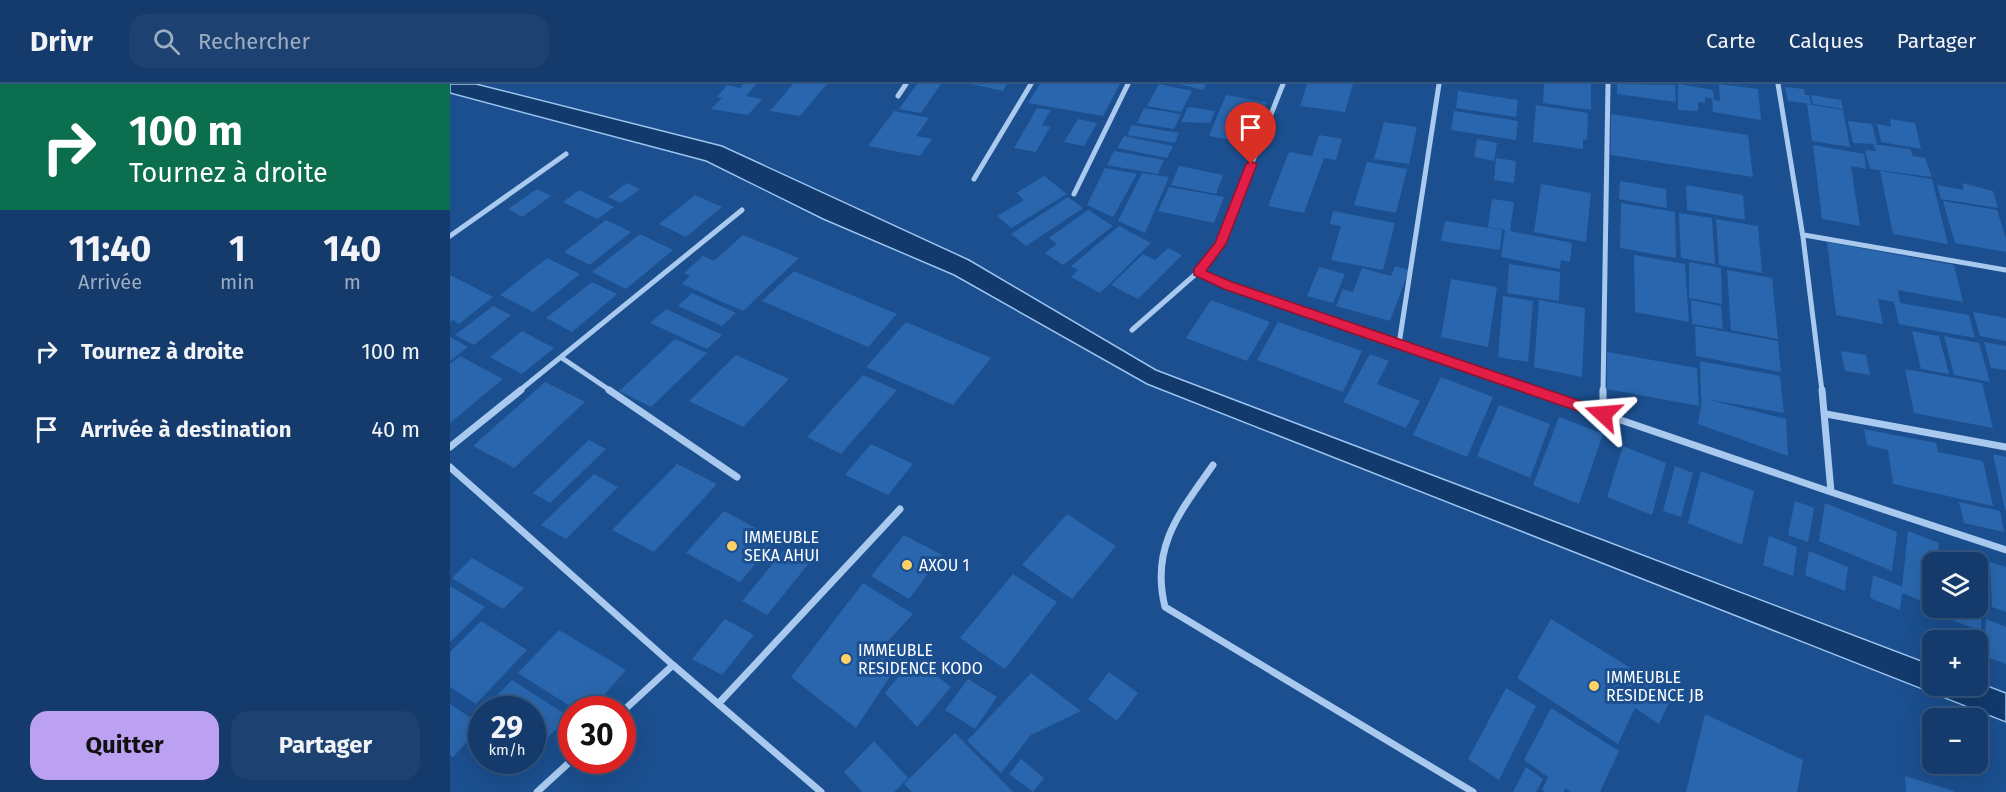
<!DOCTYPE html>
<html lang="fr">
<meta charset="utf-8">
<style>
body{margin:0;font-family:"Fira Sans",sans-serif;background:#1d4271;color:#f1f3f6;height:100vh;display:flex;flex-direction:column;font-size:22px;white-space:nowrap}
*{box-sizing:border-box;margin:0}
p{font-size:20px;color:#9dadc1}
.icon{flex:none;width:33px;height:33px;fill:none;stroke:currentColor;stroke-width:2;stroke-linecap:round;stroke-linejoin:round}
.map{position:relative;flex:1;overflow:hidden}
.details{display:flex;flex-direction:column;background:#143b6b;width:450px}
.details>*{flex:none}
.banner{background:#0b6e4f;color:#fff;overflow:hidden}
.fabs{position:absolute;left:1472px;top:468px;display:grid;gap:12px}
.fabs a{display:grid;place-items:center;width:66px;height:66px;border-radius:12px;background:#143b6b;box-shadow:0 6px 24px #0002,0 0 0 2px #33557e;font-size:30px}
.speed{position:absolute;left:18px;top:612px;display:flex;gap:12px;font-size:30px;font-weight:700;text-align:center}
.speed>*{display:grid;place-content:center;width:78px;height:78px;border-radius:50%;background:#143b6b;box-shadow:0 6px 24px #0002,0 0 0 2px #33557e;line-height:1}
.speed small{font-size:15px;font-weight:400}
.speed .limit{border:9px solid #d22;background:#fff;color:#111}
.pin{position:absolute;display:grid;place-items:center;width:51px;height:51px;color:#fff;margin:-62px -26px;border-radius:50% 50% 50% 0;rotate:-45deg;box-shadow:0 0 6px #0007}
.pin .icon{rotate:45deg}
.me{position:absolute;width:66px;margin:-33px;rotate:289deg;stroke-linejoin:round;filter:drop-shadow(0 0 4px #0008)}
.turn{display:flex;align-items:center;gap:21px;height:126px;padding:0 30px;font-size:27px}
.turn .icon{width:78px;height:78px;stroke-width:2.5}
.turn b{display:block;font-size:42px;line-height:51px}
.eta{display:flex;justify-content:space-evenly;align-items:center;height:102px;text-align:center}
.eta b{font-size:36px;font-weight:700;line-height:42px}
.primary-button{display:flex;gap:12px;margin-top:auto;padding:12px 30px}
.primary-button a{flex:1;height:69px;border-radius:18px;background:#bca0f2;color:#111;font-size:24px;font-weight:700;line-height:69px;text-align:center}
.primary-button a+a{background:#1d4271;color:#f1f3f6}
ul{padding:0;list-style:none}
li{display:flex;align-items:center;gap:18px;height:78px;padding:0 30px}
li div{flex:1}
li b{display:block;font-size:22px}
li em{font-style:normal}
header{display:flex;align-items:center;gap:36px;box-sizing:border-box;height:84px;padding:0 30px;background:#143b6b;border-bottom:2px solid #33557e}
header strong{font-size:28px}
nav{display:flex;gap:33px;margin-inline-start:auto;font-size:21px}
.search{width:420px;height:54px;background:#1d4271;display:flex;align-items:center;gap:15px;box-sizing:border-box;padding:0 21px;border-radius:18px;color:#9dadc1;font-size:22px}
main{display:flex;flex:1;min-height:0}
.map>svg:first-child{display:block}
</style>
<header>
<strong>Drivr</strong>
<div class="search"><svg class="icon" aria-label="search" viewBox="0 0 24 24"><circle cx="10" cy="10" r="6"/><path d="M15 15l6 6"/></svg>Rechercher</div>
<nav><a>Carte</a><a>Calques</a><a>Partager</a></nav>
</header>
<main>
<section class="details">
<div class="banner">
<div class="turn"><svg class="icon" aria-label="right" viewBox="0 0 24 24"><path d="M7 20v-9h11M14 6l5 5-5 5"/></svg><div><b>100 m</b>Tournez à droite</div></div>
</div>
<div class="eta">
<div><b>11:40</b><p>Arrivée</p></div>
<div><b>1</b><p>min</p></div>
<div><b>140</b><p>m</p></div>
</div>
<ul>
<li><svg class="icon" aria-label="right" viewBox="0 0 24 24"><path d="M7 20v-9h11M14 6l5 5-5 5"/></svg><div><b>Tournez à droite</b></div><em>100 m</em></li>
<li><svg class="icon" aria-label="arrive" viewBox="0 0 24 24"><path d="M6 21V4h12l-3 4 3 4H6"/></svg><div><b>Arrivée à destination</b></div><em>40 m</em></li>
</ul>
<div class="primary-button"><a>Quitter</a><a>Partager</a></div>
</section>
<div class="map">
<svg width="1556" height="708" viewBox="0 0 1556 708">
<rect width="100%" height="100%" fill="#1b4f8f"/>
<path fill="#123a6d" stroke="#9cc4f0" stroke-width="1.5" d="M0,0H26L272,62L519,176L706,286L1482,581V602H1527V598L1556,609V638L697,300L504,191L373,135L256,77L0,9Z"/>
<path fill="#2a66ad" d="M293,0H306L296,12L312,15L298,31L261,25L272,14L267,13L277,1L290,4Z
M343,0H377L350,32L320,27Z
M467,0H491L471,29L449,25Z
M521,0H557L553,7Z
M590,0H670L653,32L578,19Z
M709,0L742,7L731,28L697,22Z
M729,0H756L753,6Z
M857,0H903L895,28L850,22Z
M1094,0H1141V26L1093,19Z
M1167,0L1225,1L1226,18L1167,10Z
M1228,0L1263,6L1264,15L1255,13V19L1248,18V27L1228,26Z
M1269,0L1308,5L1311,36L1263,28L1262,15L1270,17Z
M1335,3L1354,5L1355,11H1359L1361,20L1338,17Z
M1008,7L1068,16L1066,33L1006,24Z
M776,11L817,18L802,59L759,52Z
M1361,11L1391,16L1393,25L1363,20Z
M1357,20L1393,26L1400,63L1362,57Z
M1086,21L1138,29L1137,56L1133,55V65L1083,58Z
M738,23L765,27L760,39L731,38Z
M587,24L601,26L592,41L600,43L586,68L564,64Z
M694,24L731,30L724,45L687,39Z
M444,27L479,34L466,52L482,55L470,72L418,62Z
M1004,27L1068,37L1066,56L1001,46Z
M1161,30L1298,51L1303,93L1161,71Z
M628,35L647,39L634,62L614,58Z
M1440,35L1465,39L1471,65L1431,58L1427,40L1441,43Z
M1398,37L1422,40L1427,60L1403,59Z
M934,38L967,43L959,80L924,75Z
M682,41L729,49L725,59L677,51Z
M869,51L892,55L886,76L874,74L854,129L818,122L839,68L862,72Z
M674,52L723,62L717,74L667,64Z
M1027,55L1047,59L1044,77L1024,73Z
M1423,60L1460,65L1463,72L1475,74L1482,93L1420,85L1415,66L1426,67Z
M1363,61L1414,70L1416,85L1401,82L1410,142L1372,135Z
M664,67L714,76L708,90L657,81Z
M1046,74L1066,77L1064,99L1044,96Z
M917,78L957,85L946,129L904,121Z
M729,82L773,91L766,110L721,101Z
M655,84L687,90L663,133L637,121Z
M1430,87L1482,95L1498,160L1443,150Z
M692,89L719,93L695,149L668,137Z
M594,92L617,110L561,144L547,132L574,116L566,109Z
M1170,97L1216,105L1217,124L1169,115Z
M177,99L190,105L171,119L158,113Z
M1512,99L1543,107L1548,124L1491,115L1487,101L1514,106Z
M1091,100L1141,109L1136,158L1084,148Z
M1236,101L1293,111L1295,136L1237,126Z
M719,103L774,113L764,139L708,127Z
M87,105L101,112L72,133L58,125Z
M129,106L164,123L147,135L113,118Z
M245,111L272,123L236,153L209,140Z
M618,113L633,124L576,162L561,150Z
M1042,115L1064,118L1060,147L1122,159L1120,178L1111,176L1110,185L1051,173L1055,146L1038,143Z
M1493,117L1547,126L1556,154V168L1505,159Z
M1171,119L1225,128L1226,174L1170,164Z
M638,126L663,142L613,181L595,169L607,160L599,154Z
M883,127L945,139L933,186L881,176L891,142L880,140Z
M1229,129L1262,134L1265,180L1231,174Z
M1266,135L1308,142L1312,189L1269,181Z
M156,136L181,148L140,181L114,168Z
M995,137L1052,146L1050,166L991,157Z
M669,142L701,159L650,209L621,193L628,186L621,182Z
M190,150L223,166L176,205L142,188Z
M293,151L349,174L293,227L232,200L240,192L234,189L253,172L264,177Z
M1377,158L1504,181L1513,218L1448,206L1450,219L1519,231L1525,254L1449,240L1444,218L1428,215L1433,240L1386,231Z
M718,164L732,171L688,215L661,201L693,170L705,176Z
M1184,171L1235,180L1239,238L1185,228Z
M97,174L130,190L83,228L50,211Z
M1239,178L1271,184L1272,220L1239,214Z
M1059,180L1110,188L1109,217L1057,209Z
M945,182L959,186L940,237L886,222L893,205L903,208L912,184L941,192Z
M869,183L895,190L883,219L857,212Z
M1277,186L1322,194L1328,255L1281,246Z
M344,187L447,230L418,263L312,217Z
M0,191L43,213L9,240L3,236L0,239Z
M1001,195L1047,203L1038,263L991,253Z
M142,198L167,210L122,248L96,234Z
M242,209L286,229L272,242L228,222Z
M1053,212L1083,217L1078,278L1048,273Z
M761,216L820,238L797,277L736,254Z
M1089,216L1135,224L1132,293L1084,283Z
M1241,216L1271,222L1273,245L1242,240Z
M43,222L61,231L24,261L5,251Z
M216,225L272,251L257,265L200,239Z
M1523,228L1556,234V257L1530,252Z
M456,238L541,274L503,321L416,283Z
M828,238L912,267L893,308L807,276Z
M1245,242L1328,257L1331,288L1246,272Z
M72,247L104,264L72,290L40,273Z
M1462,247L1489,252L1499,290L1471,285Z
M1494,252L1529,259L1540,298L1504,291Z
M0,253L18,263L0,277Z
M225,255L257,269L201,323L169,307Z
M1534,258L1556,262V286L1541,284Z
M1391,267L1416,271L1420,291L1395,287Z
M1157,268L1247,284L1249,322L1157,305Z
M920,270L939,277L927,300L970,317L956,344L893,318Z
M286,271L339,295L293,343L239,317Z
M10,272L53,295L0,339V280Z
M1250,277L1330,292L1334,329L1251,314Z
M1455,285L1532,299L1543,344L1464,329Z
M413,291L447,306L391,370L357,353Z
M991,293L1043,313L1017,373L963,351Z
M95,298L135,318L64,384L23,362Z
M1252,314L1336,335L1338,372L1248,340Z
M1049,321L1100,340L1080,394L1027,372Z
M1109,333L1153,350L1129,420L1083,401Z
M1414,345L1486,359L1488,368L1533,377L1543,422L1443,400L1438,366L1417,361Z
M139,356L156,365L100,419L83,409Z
M421,360L463,380L438,411L395,391Z
M1173,362L1216,379L1202,431L1157,413Z
M1543,370L1556,373V426H1555Z
M227,380L267,400L204,468L162,446Z
M1225,382L1243,389L1231,433L1213,427Z
M1251,387L1304,407L1292,461L1238,439Z
M144,390L168,403L116,455L91,441Z
M1345,417L1364,424L1358,458L1338,451Z
M1509,418L1550,427L1554,448L1514,439Z
M1375,419L1447,448L1442,487L1369,457Z
M274,427L327,455L290,498L236,469Z
M617,430L666,462L622,515L572,481Z
M1458,447L1489,459L1487,478H1482V521L1452,509L1450,526L1420,514L1423,491L1452,503Z
M454,451L492,471L459,515L421,492Z
M1319,452L1347,463L1343,492L1313,481Z
M335,465L360,478L317,531L292,517Z
M1359,467L1398,483L1395,507L1355,491Z
M22,474L74,504L53,525L2,494Z
M1540,478L1556,483V528L1542,523Z
M1527,488L1531,490V547L1494,533L1495,524H1527Z
M563,490L607,518L555,585L510,554Z
M413,499L463,530L428,568L447,582L406,644L341,593Z
M0,502L35,523L0,558Z
M275,535L304,551L272,591L242,575Z
M1101,535L1223,610L1209,640L1185,624L1168,660L1067,594Z
M1536,535L1556,543V580L1534,572Z
M31,537L77,566L26,620L0,603V568Z
M109,546L176,586L141,626H126L68,589Z
M464,574L501,603L467,643L435,609Z
M659,588L688,609L667,637L638,615Z
M581,589L631,627L581,651L551,689L517,657Z
M518,595L547,613L525,645L495,626Z
M62,596L118,632L84,669L82,626H33Z
M1056,604L1086,622L1049,696L1018,675Z
M0,620L32,641L3,673L0,671Z
M1101,624L1169,667L1150,708H1121L1115,704L1114,708H1095L1092,706L1098,693L1074,676Z
M1255,630L1353,676L1347,708H1236Z
M505,649L563,708H462L454,700Z
M424,657L458,694L444,708H412L394,688Z
M571,675L594,694L583,708L559,690Z
M1076,683L1093,695L1086,708H1063Z
M1455,692L1504,707V708H1456Z"/>
<g fill="none" stroke-linecap="round" stroke-linejoin="round">
<path stroke="#a9c9ee" stroke-width="5" d="M833,0L770,160L748,188L778,201L1087,307
M1328,0L1353,153L1372,307
M448,12L456,0
M524,95L581,0
M624,110L678,0
M1354,151L1556,186
M0,152L116,70
M682,246L748,188
M949,260L989,0
M112,274L161,307
M69,307L292,126
M1153,307L1158,0"/>
<path stroke="#a9c9ee" stroke-width="7" d="M159,306L287,393
M1083,306L1381,408L1372,306
M1153,330V306
M1376,330L1556,363
M0,363L71,306
M763,381C730,428 700,463 715,523L1023,708
M0,383L223,581
M1381,408L1556,466
M269,619L450,425
M172,628L223,581L371,708
M87,708L122,676"/>
</g>
<path fill="#e11d48" stroke="#92132f" stroke-width="1.5" d="M801,77L807,80L776,160L756,187L782,198L1157,326V334H1148L774,205L744,191V185L765,159L796,80Z"/>
<g fill="#ffd166" stroke="#1b4f8f" stroke-width="2">
<circle cx="282" cy="462" r="6"/>
<circle cx="457" cy="481" r="6"/>
<circle cx="396" cy="575" r="6"/>
<circle cx="1144" cy="602" r="6"/>
</g>
<g text-anchor="middle" dominant-baseline="central" stroke-width="6" stroke-linejoin="round" paint-order="stroke">
<g font-size="16" fill="#fff" stroke="#1b4f8f" text-anchor="start">
<text x="294" y="453">IMMEUBLE<tspan x="294" dy="18">SEKA AHUI</tspan></text>
<text x="469" y="481">AXOU 1</text>
<text x="408" y="566">IMMEUBLE<tspan x="408" dy="18">RESIDENCE KODO</tspan></text>
<text x="1156" y="593">IMMEUBLE<tspan x="1156" dy="18">RESIDENCE JB</tspan></text>
</g>
</g>
</svg>
<div class="fabs">
<a><svg class="icon" aria-label="layers" viewBox="0 0 24 24"><path d="M12 4l9 5-9 5-9-5zM3 14l9 5 9-5"/></svg></a>
<a>+</a>
<a>−</a>
</div>
<div class="speed"><div>29<small>km/h</small></div><div class="limit">30</div></div>
<div class="pin" style="left:801px;top:80px;background:#d93025"><svg class="icon" aria-label="arrive" viewBox="0 0 24 24"><path d="M6 21V4h12l-3 4 3 4H6"/></svg></div>
<svg class="me" style="left:1153px;top:330px" viewBox="-20 -20 40 40"><path d="M0-17L14 15 0 8-14 15z" fill="#e11d48" stroke="#fff" stroke-width="4"/></svg>
</div>
</main>
